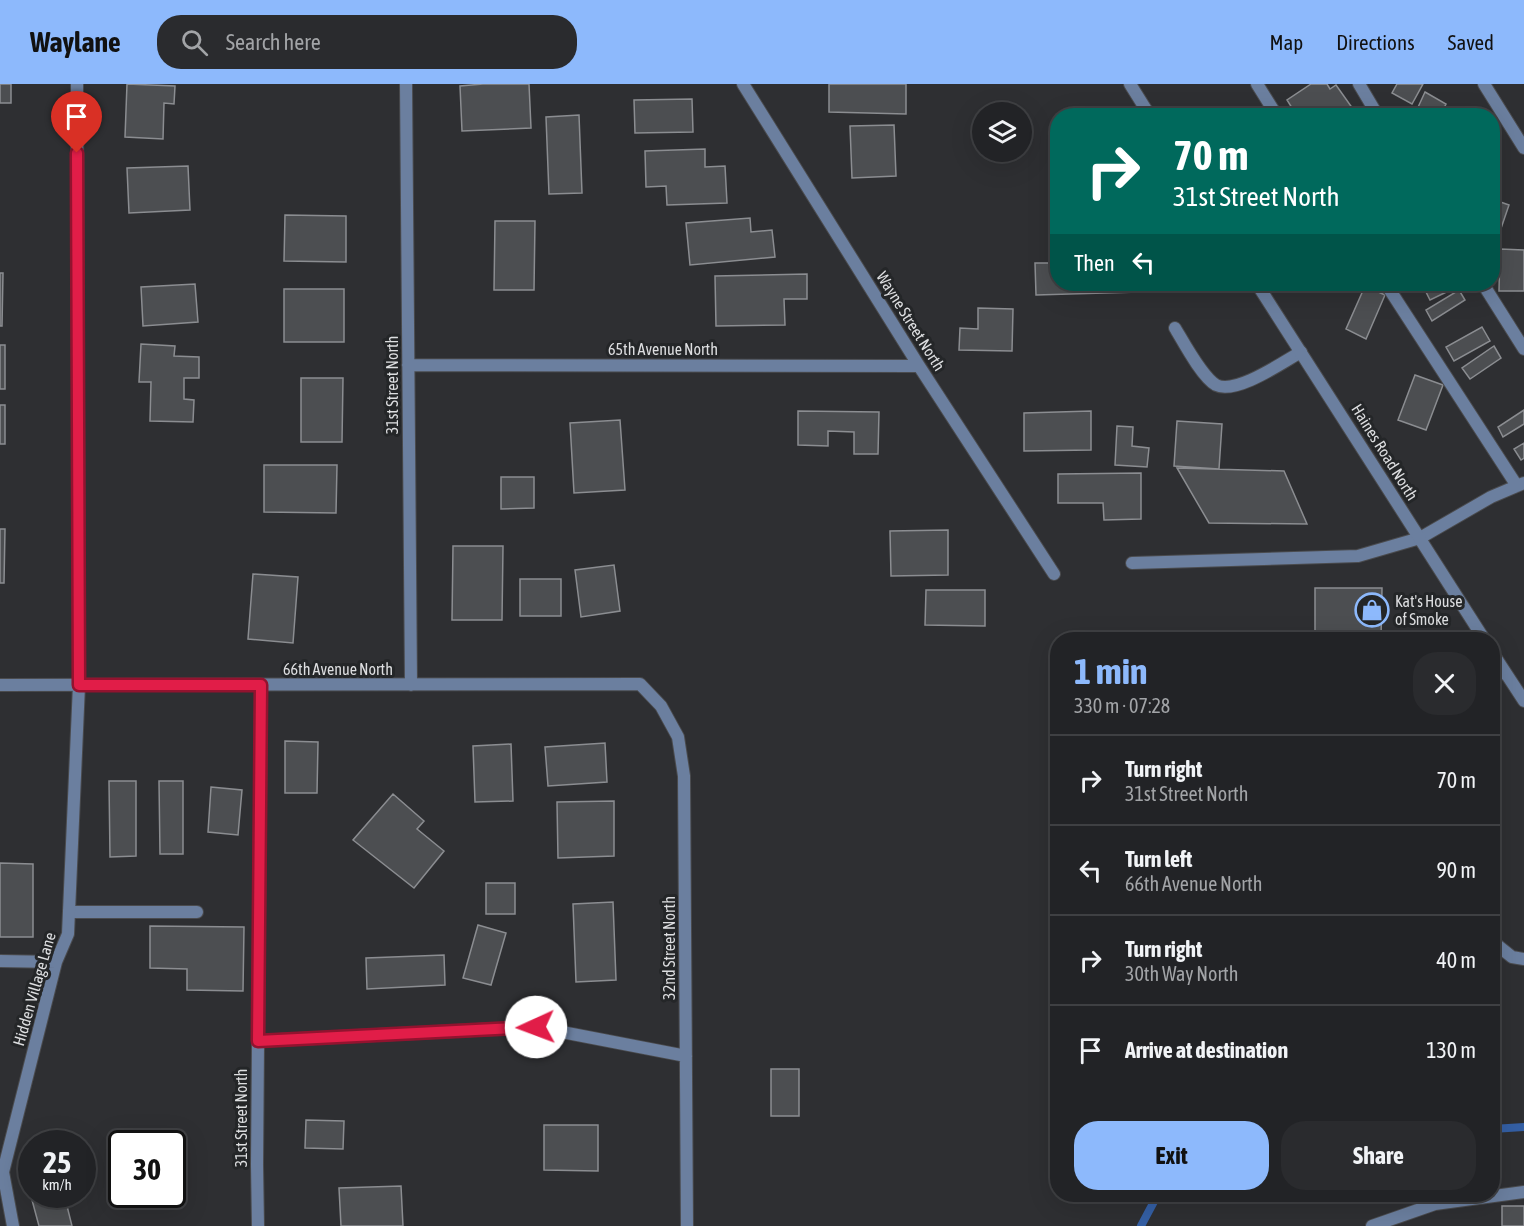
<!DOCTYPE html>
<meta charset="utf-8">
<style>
body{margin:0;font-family:"Asap Condensed",sans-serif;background:#2a2b2e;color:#f1f3f6;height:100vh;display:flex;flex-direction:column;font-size:22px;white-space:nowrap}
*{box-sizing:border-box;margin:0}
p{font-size:20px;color:#a2a4a7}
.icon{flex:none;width:33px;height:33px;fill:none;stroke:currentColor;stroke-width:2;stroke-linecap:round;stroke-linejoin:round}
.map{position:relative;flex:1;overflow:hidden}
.drawer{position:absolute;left:1050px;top:548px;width:450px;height:570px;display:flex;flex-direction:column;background:#222326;border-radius:24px;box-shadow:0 6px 24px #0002,0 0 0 2px #3f4043}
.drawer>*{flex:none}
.banner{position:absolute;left:1050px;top:24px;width:450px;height:183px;border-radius:24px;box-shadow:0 6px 24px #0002,0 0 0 2px #3f4043;background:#00695c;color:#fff;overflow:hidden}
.buttons{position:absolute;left:972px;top:18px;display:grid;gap:12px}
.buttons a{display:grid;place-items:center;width:60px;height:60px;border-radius:50%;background:#222326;box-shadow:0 6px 24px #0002,0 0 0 2px #3f4043;font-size:30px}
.speed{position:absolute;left:18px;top:1046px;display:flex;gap:12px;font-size:30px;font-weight:700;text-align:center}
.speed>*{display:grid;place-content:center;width:78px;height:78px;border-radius:50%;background:#222326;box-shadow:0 6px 24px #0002,0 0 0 2px #3f4043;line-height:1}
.speed small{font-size:15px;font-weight:400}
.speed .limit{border:3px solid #111;border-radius:9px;background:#fff;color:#111}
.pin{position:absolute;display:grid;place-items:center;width:51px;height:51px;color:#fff;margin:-62px -26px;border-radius:50% 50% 50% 0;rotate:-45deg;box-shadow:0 0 6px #0007}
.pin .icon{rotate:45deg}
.me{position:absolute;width:66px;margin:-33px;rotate:268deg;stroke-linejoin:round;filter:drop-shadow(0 0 4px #0008)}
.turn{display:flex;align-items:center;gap:21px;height:126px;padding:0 24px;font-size:27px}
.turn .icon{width:78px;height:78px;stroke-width:2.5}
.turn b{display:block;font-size:42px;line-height:51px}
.then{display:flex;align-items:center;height:57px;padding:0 24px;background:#0003;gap:12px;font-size:22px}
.round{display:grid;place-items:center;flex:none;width:63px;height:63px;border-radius:24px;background:#2a2b2e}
.overview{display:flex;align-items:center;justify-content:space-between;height:102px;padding:0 24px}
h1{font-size:36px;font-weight:700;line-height:45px;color:#8db9fc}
.primary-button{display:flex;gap:12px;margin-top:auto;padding:12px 24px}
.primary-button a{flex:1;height:69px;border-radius:24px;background:#8db9fc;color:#111;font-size:24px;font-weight:700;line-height:69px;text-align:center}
.primary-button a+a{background:#2a2b2e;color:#f1f3f6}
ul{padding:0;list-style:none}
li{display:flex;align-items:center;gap:18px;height:90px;padding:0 24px;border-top:2px solid #3f4043}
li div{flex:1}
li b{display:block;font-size:22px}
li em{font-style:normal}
header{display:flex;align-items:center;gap:36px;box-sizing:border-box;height:84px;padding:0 30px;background:#8db9fc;color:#111}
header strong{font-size:28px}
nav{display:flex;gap:33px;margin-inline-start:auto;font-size:21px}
.search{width:420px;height:54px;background:#2a2b2e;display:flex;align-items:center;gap:15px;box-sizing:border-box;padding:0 21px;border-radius:24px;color:#a2a4a7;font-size:22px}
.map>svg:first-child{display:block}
</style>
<header>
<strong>Waylane</strong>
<div class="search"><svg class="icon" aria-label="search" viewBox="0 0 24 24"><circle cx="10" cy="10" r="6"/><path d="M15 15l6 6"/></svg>Search here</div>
<nav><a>Map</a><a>Directions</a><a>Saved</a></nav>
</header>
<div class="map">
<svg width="1524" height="1142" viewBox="0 0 1524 1142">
<rect width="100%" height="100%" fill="#2e2f32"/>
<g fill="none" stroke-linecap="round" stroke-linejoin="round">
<path stroke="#345fa4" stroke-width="8" d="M1492,1045L1524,1043
M1141,1142L1158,1110"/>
</g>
<path fill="#4c4e51" stroke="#8b8d91" stroke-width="1.5" d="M0,0H11V19H0Z
M127,0L175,2L174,20L164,19L163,55L125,53Z
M483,0H529L531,44L462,47L460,2Z
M829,0H906V30L829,28Z
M1311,0H1327L1330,5L1336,1L1358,32H1297L1287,16Z
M1397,0H1423L1412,20L1392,9Z
M1425,8L1446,20L1440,32H1414Z
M692,15L693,48L635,49L634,16Z
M579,31L582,109L549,110L546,33Z
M894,41L896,92L852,94L850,42Z
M705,65V83L725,82L727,119L667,121L666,102L646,103L645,67Z
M188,82L190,126L129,129L127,84Z
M1492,115L1509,121L1496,159L1492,158Z
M285,131L346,132V178L284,177Z
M750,134L751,148L772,146L775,173L690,181L686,139Z
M495,137H535L534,206H494Z
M1500,165L1524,166V207H1499Z
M1035,179H1058V200H1139V208L1036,211Z
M0,189H3L2,242H0Z
M807,190V215H784L785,241L716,242L715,192Z
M195,200L198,238L143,242L141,203Z
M1427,200H1463L1430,216L1423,202Z
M1365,202L1385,211L1366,255L1346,245Z
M284,205H344V258H284Z
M1459,206L1465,216L1432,237L1426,226Z
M978,224L1013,225L1012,267L959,266L960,244L978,245Z
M1482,243L1490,257L1454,277L1446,263Z
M141,260L175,262L174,272L199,273V294H184V315L194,316L193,338L150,337L151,298H139Z
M0,261H5V305H0Z
M1494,262L1501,274L1470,295L1462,284Z
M1415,291L1443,301L1426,346L1398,336Z
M301,294H343L342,358H301Z
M0,321H5V360H0Z
M1524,326V340L1503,353L1498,343Z
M798,327L879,328L878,370H854V348L828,347V362L798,361Z
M1091,327V366L1024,367V329Z
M620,336L625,406L574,409L570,339Z
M1177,337L1222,340L1219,385L1174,382Z
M1117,342L1133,343L1132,362L1149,364L1147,383L1115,381Z
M1524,359V374L1521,376L1514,365Z
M264,381H337L336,429L264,428Z
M1177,384L1284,387L1307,440L1209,439Z
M1141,389V435L1104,436L1103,419H1058V390Z
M501,393H534V424L501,425Z
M0,445H5L4,499H0Z
M948,446V491L891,492L890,447Z
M453,462H503L502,536H452Z
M614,481L620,527L581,533L575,486Z
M253,490L298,493L293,559L248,555Z
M520,495H561V532H520Z
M1315,504H1382L1381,555H1315Z
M926,506H985V542L925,541Z
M285,657L318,658L317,709H285Z
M605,659L607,698L548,702L545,663Z
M511,660L513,717L475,718L473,662Z
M109,697H136V772L110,773Z
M159,697H183V770H160Z
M211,703L242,706L238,751L208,748Z
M393,710L424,737L417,745L444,767L414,804L353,756Z
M614,717V772L558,774L557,718Z
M0,779L33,780V853H0Z
M486,799H515V830H486Z
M613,818L616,896L576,898L573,820Z
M478,841L506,849L491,901L463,894Z
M150,842L244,843L243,907L187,906V885L150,884Z
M444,871L445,901L367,905L366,874Z
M771,985H799V1032H771Z
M306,1036L344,1037L343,1065L305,1064Z
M544,1041H598V1087L544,1086Z
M32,1088V1110H64L72,1142H39L25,1090Z
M401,1102L403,1142H341L339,1104Z
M1502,1122H1524V1142H1502Z"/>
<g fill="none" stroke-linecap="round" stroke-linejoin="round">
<defs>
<path id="service" d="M1257,0L1277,32
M1359,0L1378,32
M1386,200L1517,402
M1483,200L1524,265
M1175,244C1184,259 1202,293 1216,301C1236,311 1283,278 1301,268
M1132,479L1358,472L1420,454L1491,413L1524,399
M1492,590L1505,589
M69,828H197
M1492,857L1512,873L1524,875
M1372,1142L1435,1120L1524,1108"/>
<path id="minor" d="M406,0L411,601
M743,0L919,282L1054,490
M1484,0L1524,64
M408,281L919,282
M0,601L640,600L661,622L678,653L684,692L687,1142
M0,877L56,878
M258,957L536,943L686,972
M13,1142L3,1088L56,878L68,850L79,601L77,0
M258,1142L257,1081L261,601"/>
<path id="tertiary" d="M1130,0L1150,32
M1257,200L1484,555
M1492,568L1524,617"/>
</defs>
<use href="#service" stroke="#4a4b4e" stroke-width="14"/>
<use href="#minor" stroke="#4a4b4e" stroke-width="14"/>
<use href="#tertiary" stroke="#4a4b4e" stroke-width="14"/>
<use href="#service" stroke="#6b7f9f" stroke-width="12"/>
<use href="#minor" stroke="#6b7f9f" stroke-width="12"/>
<use href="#tertiary" stroke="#6b7f9f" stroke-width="12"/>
</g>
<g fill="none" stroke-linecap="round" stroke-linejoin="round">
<defs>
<path id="route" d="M77,69L79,601H261L258,957L536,943"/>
</defs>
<use href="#route" stroke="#92132f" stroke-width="15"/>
<use href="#route" stroke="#e11d48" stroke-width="10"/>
</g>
<defs>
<symbol id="shop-ring" viewBox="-11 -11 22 22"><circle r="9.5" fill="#242628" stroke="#8db9fc" stroke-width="1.5"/><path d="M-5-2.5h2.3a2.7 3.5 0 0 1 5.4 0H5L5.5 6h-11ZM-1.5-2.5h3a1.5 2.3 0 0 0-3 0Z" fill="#8db9fc"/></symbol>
</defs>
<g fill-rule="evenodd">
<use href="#shop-ring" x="1353" y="507" width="38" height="38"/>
</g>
<g text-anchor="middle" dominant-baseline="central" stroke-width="6" stroke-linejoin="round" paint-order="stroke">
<g font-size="16" fill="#dddee0" stroke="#242628">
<text transform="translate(911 237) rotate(58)">Wayne Street North</text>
<text x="663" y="265">65th Avenue North</text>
<text transform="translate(392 301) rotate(-90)">31st Street North</text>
<text transform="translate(1385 368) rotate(58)">Haines Road North</text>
<text x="338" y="585">66th Avenue North</text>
<text transform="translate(669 864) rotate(-90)">32nd Street North</text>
<text transform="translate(34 905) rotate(-74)">Hidden Village Lane</text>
<text transform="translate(241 1034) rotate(-90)">31st Street North</text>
</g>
<g font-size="16" fill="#dddee0" stroke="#242628" text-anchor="start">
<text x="1395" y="517">Kat's House<tspan x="1395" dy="18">of Smoke</tspan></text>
</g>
</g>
</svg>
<div class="buttons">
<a><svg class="icon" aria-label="layers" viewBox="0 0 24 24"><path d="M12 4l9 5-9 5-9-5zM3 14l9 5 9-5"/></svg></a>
</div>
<div class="speed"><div>25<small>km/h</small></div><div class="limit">30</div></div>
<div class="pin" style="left:77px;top:69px;background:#d93025"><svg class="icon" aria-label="arrive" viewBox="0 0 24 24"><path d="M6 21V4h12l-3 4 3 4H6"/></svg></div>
<svg class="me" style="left:536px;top:943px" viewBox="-20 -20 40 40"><circle r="19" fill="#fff"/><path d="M0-13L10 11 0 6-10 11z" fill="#e11d48"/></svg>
<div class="banner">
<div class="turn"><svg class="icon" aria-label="right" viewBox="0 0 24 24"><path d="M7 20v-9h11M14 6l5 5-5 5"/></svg><div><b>70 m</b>31st Street North</div></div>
<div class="then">Then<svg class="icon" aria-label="left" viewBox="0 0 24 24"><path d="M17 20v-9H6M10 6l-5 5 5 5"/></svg></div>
</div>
<section class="drawer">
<div class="overview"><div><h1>1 min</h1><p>330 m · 07:28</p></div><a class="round"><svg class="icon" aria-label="close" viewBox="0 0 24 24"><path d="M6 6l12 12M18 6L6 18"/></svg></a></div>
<ul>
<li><svg class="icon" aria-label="right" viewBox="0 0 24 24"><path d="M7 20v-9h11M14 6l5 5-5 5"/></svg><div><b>Turn right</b><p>31st Street North</p></div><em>70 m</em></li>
<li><svg class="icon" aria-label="left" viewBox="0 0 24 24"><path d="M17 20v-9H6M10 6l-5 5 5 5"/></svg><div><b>Turn left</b><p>66th Avenue North</p></div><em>90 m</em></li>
<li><svg class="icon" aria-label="right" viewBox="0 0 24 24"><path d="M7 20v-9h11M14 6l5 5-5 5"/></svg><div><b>Turn right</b><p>30th Way North</p></div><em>40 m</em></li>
<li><svg class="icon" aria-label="arrive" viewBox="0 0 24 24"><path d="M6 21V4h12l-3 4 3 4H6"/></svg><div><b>Arrive at destination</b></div><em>130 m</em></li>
</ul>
<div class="primary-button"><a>Exit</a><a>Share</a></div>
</section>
</div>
